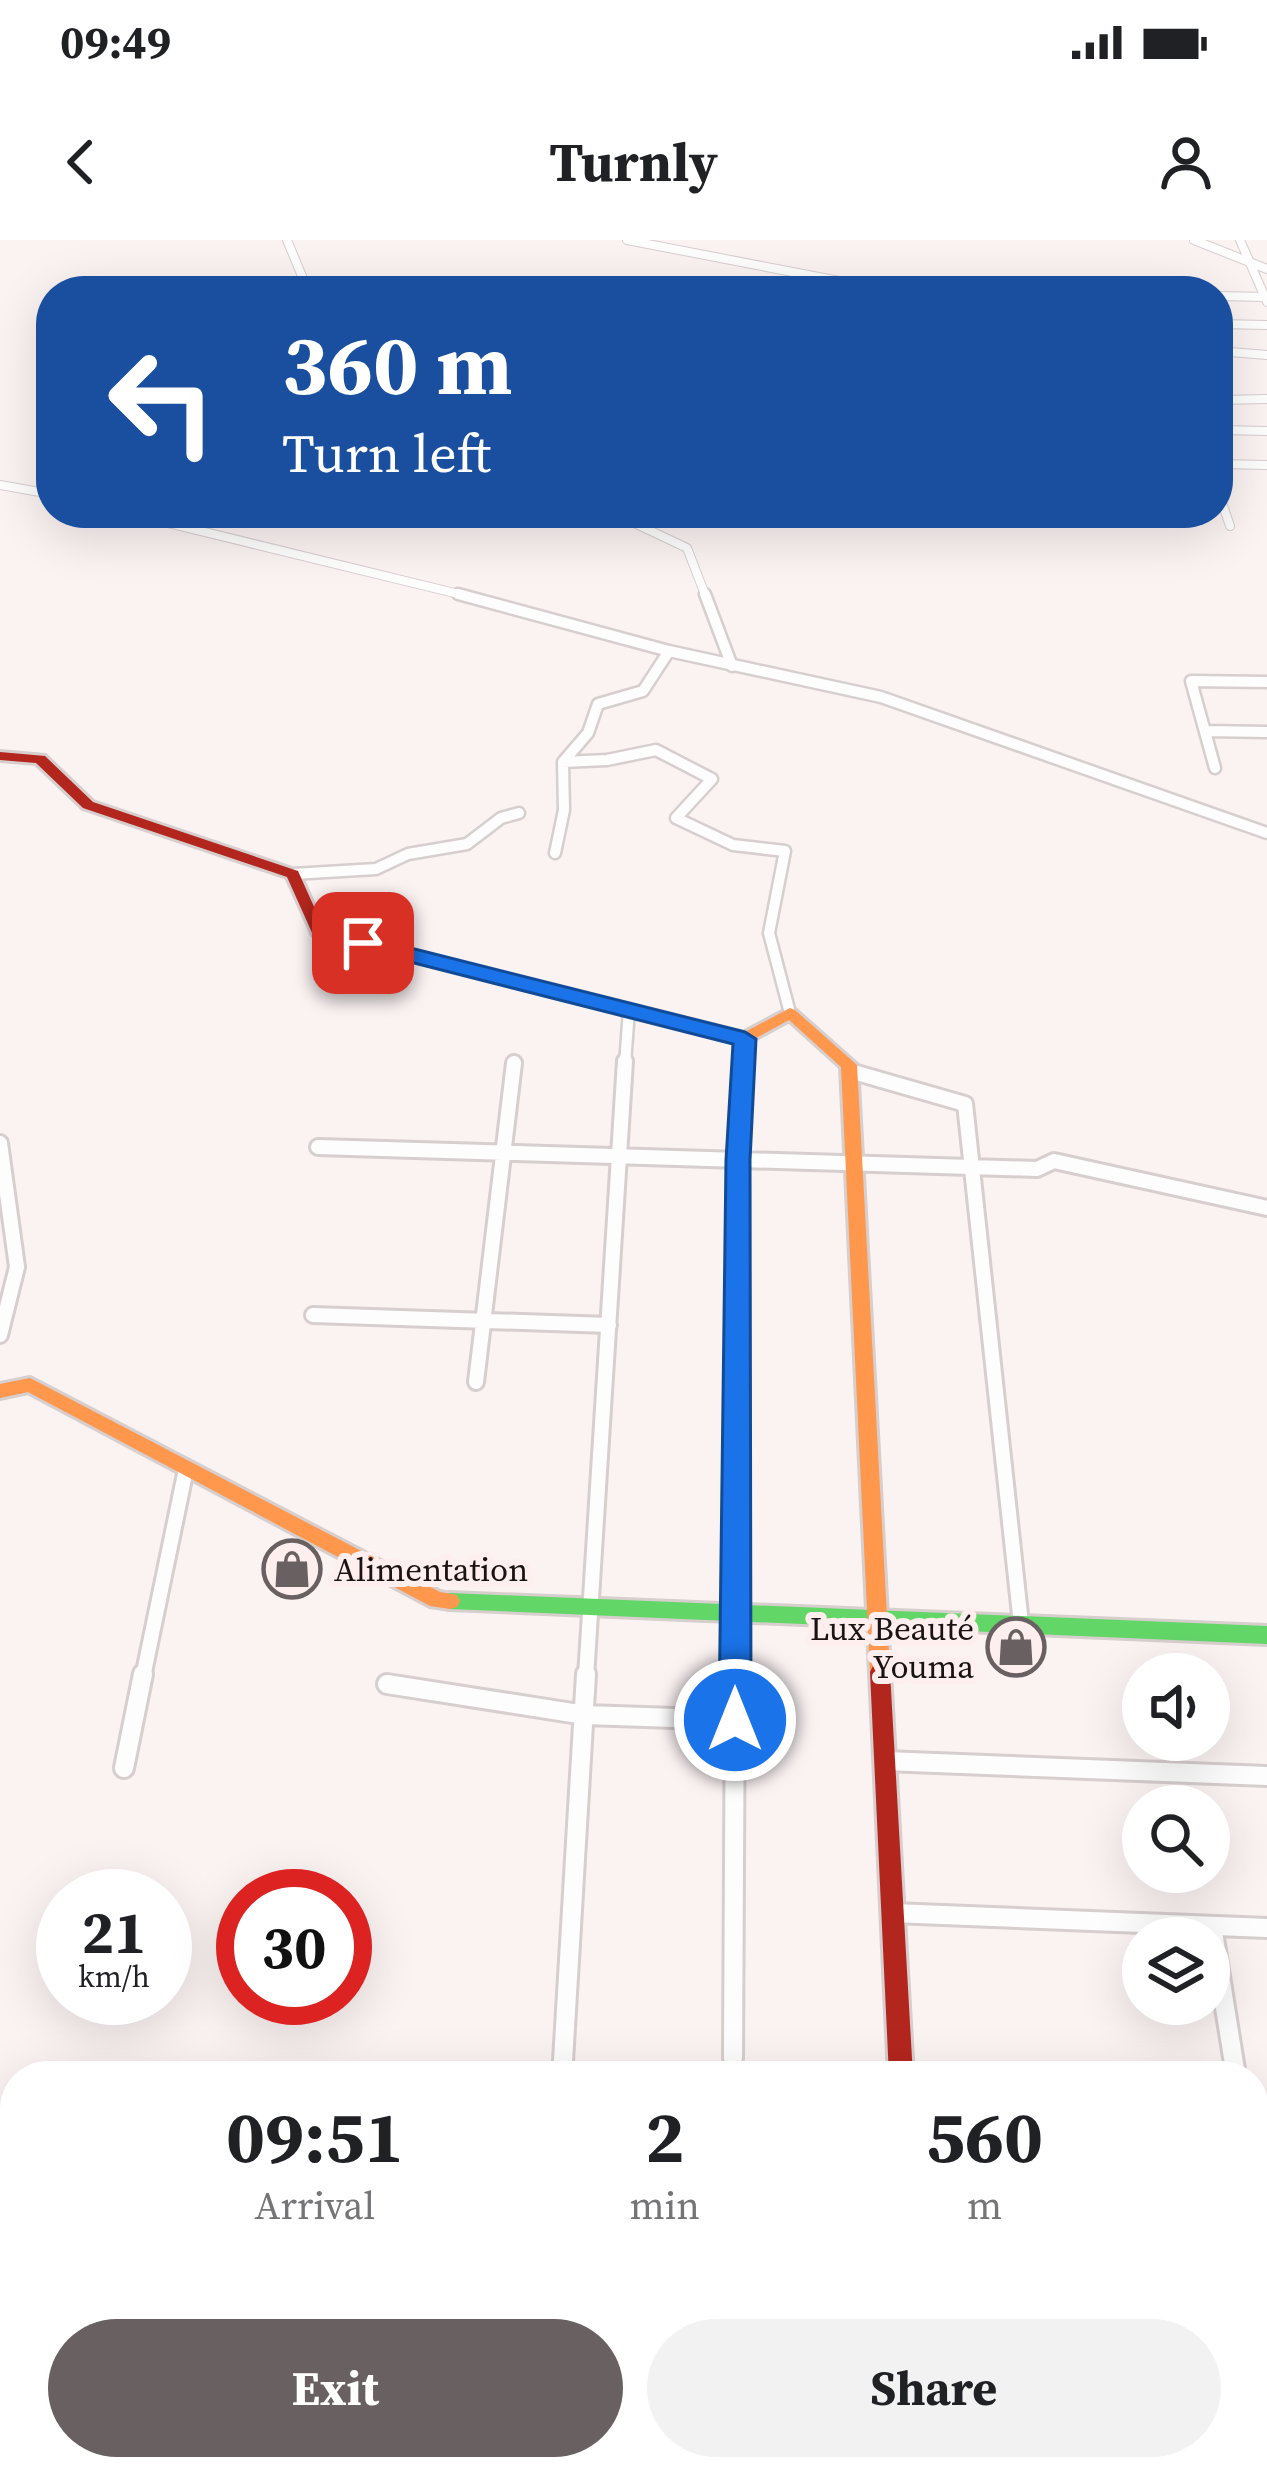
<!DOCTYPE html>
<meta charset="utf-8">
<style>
body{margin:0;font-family:"Source Serif 4",serif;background:#f2f2f2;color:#202124;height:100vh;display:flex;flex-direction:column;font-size:45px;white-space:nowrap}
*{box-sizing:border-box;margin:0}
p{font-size:39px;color:#757577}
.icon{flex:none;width:66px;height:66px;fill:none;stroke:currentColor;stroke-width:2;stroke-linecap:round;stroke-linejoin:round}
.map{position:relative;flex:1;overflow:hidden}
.drawer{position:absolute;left:0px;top:1821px;width:1269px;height:420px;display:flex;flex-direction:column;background:#fff;border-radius:48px 48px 0 0;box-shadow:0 12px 48px #0002}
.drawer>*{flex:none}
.hud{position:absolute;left:36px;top:36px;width:1197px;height:252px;border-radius:48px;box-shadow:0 12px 48px #0002;background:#1a4fa0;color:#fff;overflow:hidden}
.fabs{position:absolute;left:1122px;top:1413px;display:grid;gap:24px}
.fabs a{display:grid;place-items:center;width:108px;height:108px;border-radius:50%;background:#fff;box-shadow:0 12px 48px #0002;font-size:60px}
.speed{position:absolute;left:36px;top:1629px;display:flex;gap:24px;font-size:60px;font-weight:700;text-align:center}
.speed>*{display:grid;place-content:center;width:156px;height:156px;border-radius:50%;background:#fff;box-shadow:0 12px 48px #0002;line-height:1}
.speed small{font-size:30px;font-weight:400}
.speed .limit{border:18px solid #d22;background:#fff;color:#111}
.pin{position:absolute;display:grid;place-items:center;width:102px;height:102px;color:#fff;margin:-51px;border-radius:24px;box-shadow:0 6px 18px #0006}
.me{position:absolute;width:132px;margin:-66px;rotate:0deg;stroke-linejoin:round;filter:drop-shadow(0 0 9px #0008)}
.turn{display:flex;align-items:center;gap:42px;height:252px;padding:0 48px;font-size:54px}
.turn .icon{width:156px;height:156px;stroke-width:2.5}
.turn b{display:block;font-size:84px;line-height:102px}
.eta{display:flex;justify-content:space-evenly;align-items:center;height:204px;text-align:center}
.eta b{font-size:72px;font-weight:700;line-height:84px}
.cta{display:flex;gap:24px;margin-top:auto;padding:24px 48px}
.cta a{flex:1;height:138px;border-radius:72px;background:#696161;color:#fff;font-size:48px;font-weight:700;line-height:138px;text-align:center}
.cta a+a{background:#f2f2f2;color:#202124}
.status{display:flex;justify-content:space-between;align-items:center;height:84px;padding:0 60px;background:#fff;direction:ltr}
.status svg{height:33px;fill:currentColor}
header{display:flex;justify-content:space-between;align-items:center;height:156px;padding:0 48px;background:#fff;font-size:54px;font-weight:700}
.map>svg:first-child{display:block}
</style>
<div class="status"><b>09:49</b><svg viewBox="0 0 49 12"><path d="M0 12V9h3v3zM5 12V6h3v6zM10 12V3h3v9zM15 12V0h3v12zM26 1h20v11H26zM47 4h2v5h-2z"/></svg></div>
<header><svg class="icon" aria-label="back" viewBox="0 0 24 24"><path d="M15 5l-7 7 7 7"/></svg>Turnly<svg class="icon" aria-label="person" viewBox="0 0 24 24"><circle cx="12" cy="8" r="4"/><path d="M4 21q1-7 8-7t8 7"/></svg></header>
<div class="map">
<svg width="1267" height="2241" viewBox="0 0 1267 2241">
<rect width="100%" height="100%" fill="#fbf2f2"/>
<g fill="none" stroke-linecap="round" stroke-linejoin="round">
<defs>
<path id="street-far3" d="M287,0L304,41L314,51
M627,0L891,51
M1194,0L1267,29
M1240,0L1267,62
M1218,56L1265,57
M1218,84L1267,85
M1218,111L1267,115
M1218,160L1267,159
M1218,190L1267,191
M1218,224L1267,225
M0,245L51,254
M1218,251L1230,286
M127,273L471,357
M613,273L687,308L706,357"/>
<path id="street-far2" d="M458,354L669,411L881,457L1267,593
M705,354L732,426
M1205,491L1267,492
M563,522L607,520L656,510L712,539L676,578L733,605L785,611L769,693L790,773
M1215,528L1191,441L1267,442
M555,613L564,570L563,522L588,493L598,464L643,451L669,411
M293,634L376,629L408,614L467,604L501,578L519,573
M625,824L629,770
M744,824L745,799"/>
<path id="street-far1" d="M850,831L965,864L1021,1384
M0,903L17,1027L0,1095
M318,907L1037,929L1054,921L1267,968
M313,1075L609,1085
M476,1142L514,823
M143,1437L186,1229
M586,1437L625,821
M735,1437L738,920L744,821"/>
<path id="street" d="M387,1444L585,1475L735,1480
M885,1521L1267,1536
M124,1528L143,1434
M893,1673L1267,1688
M1212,1686L1236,1836
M733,1818L735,1434
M563,1821L586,1434
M1254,1949L1258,1973H1267"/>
<path id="fast" d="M450,1353L1267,1386V1404L450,1369L443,1367L440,1361L443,1355Z"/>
<path id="slow" d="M790,768L795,770L857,825L890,1432L887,1438L880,1441L873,1438L870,1432L841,827L789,780L745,804L682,788L679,784L687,779L743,793Z
M30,1138L440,1352L457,1355L460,1361L457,1367L450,1369L430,1366L28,1152L0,1158V1144Z"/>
<path id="jam" d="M0,512L45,516L93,562L298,631L324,689L687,779L695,784L687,789L313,695L287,637L83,568L36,523L0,520Z
M880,1423L887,1426L890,1432L913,1836H889L870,1432L873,1426Z"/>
</defs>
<use href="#street-far3" stroke="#d7cece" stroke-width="10"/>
<use href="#street-far2" stroke="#d7cece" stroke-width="15"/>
<use href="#street-far1" stroke="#d7cece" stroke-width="20"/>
<use href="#street" stroke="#d7cece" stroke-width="24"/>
<use href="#fast" stroke="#d7cece" stroke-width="6"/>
<use href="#slow" stroke="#d7cece" stroke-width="6"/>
<use href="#jam" stroke="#d7cece" stroke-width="6"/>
<use href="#street-far3" stroke="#fefdfd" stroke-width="8"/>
<use href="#street-far2" stroke="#fefdfd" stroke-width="10"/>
<use href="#street-far1" stroke="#fefdfd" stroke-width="14"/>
<use href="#street" stroke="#fefdfd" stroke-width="18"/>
<use href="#fast" fill="#63d668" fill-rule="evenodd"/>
<use href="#slow" fill="#ff974d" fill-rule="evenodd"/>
<use href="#jam" fill="#b3261e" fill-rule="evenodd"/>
</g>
<path fill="#1a73e8" stroke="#114b97" stroke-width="3" d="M363,696L745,792L756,799L750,920L751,1480L746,1490L735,1495L724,1490L719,1480L726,920L733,804L355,708L352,703Z"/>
<defs>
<symbol id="shop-ring" viewBox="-11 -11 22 22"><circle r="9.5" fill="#fee" stroke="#696161" stroke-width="1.5"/><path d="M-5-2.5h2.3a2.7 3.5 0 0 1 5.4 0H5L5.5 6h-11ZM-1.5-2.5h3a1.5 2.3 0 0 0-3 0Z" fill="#696161"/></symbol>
</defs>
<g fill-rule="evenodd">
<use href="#shop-ring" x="259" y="1296" width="66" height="66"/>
<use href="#shop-ring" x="983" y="1374" width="66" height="66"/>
</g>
<g text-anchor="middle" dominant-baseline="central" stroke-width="12" stroke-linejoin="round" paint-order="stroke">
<g font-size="33" fill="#1a1313" stroke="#fee" text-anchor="start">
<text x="334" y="1329">Alimentation</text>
<text x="974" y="1388" text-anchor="end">Lux Beauté<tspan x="974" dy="38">Youma</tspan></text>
</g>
</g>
</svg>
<div class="fabs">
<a><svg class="icon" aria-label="sound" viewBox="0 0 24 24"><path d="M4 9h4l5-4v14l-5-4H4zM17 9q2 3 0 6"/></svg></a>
<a><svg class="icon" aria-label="search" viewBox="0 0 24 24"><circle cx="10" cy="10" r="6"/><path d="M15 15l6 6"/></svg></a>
<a><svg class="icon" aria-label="layers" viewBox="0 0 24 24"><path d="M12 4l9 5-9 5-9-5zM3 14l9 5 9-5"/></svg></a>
</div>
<div class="speed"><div>21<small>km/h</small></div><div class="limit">30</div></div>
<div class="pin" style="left:363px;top:703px;background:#d93025"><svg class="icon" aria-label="arrive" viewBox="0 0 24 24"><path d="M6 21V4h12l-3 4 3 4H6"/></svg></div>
<svg class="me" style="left:735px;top:1480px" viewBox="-20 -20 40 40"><circle r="17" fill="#1a73e8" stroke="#fff" stroke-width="3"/><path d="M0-11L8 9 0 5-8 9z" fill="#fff"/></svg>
<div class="hud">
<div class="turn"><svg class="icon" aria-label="left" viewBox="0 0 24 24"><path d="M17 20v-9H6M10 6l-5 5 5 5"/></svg><div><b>360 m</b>Turn left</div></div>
</div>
<section class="drawer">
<div class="eta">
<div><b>09:51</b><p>Arrival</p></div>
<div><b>2</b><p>min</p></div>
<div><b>560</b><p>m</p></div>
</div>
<div class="cta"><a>Exit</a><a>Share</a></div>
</section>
</div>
